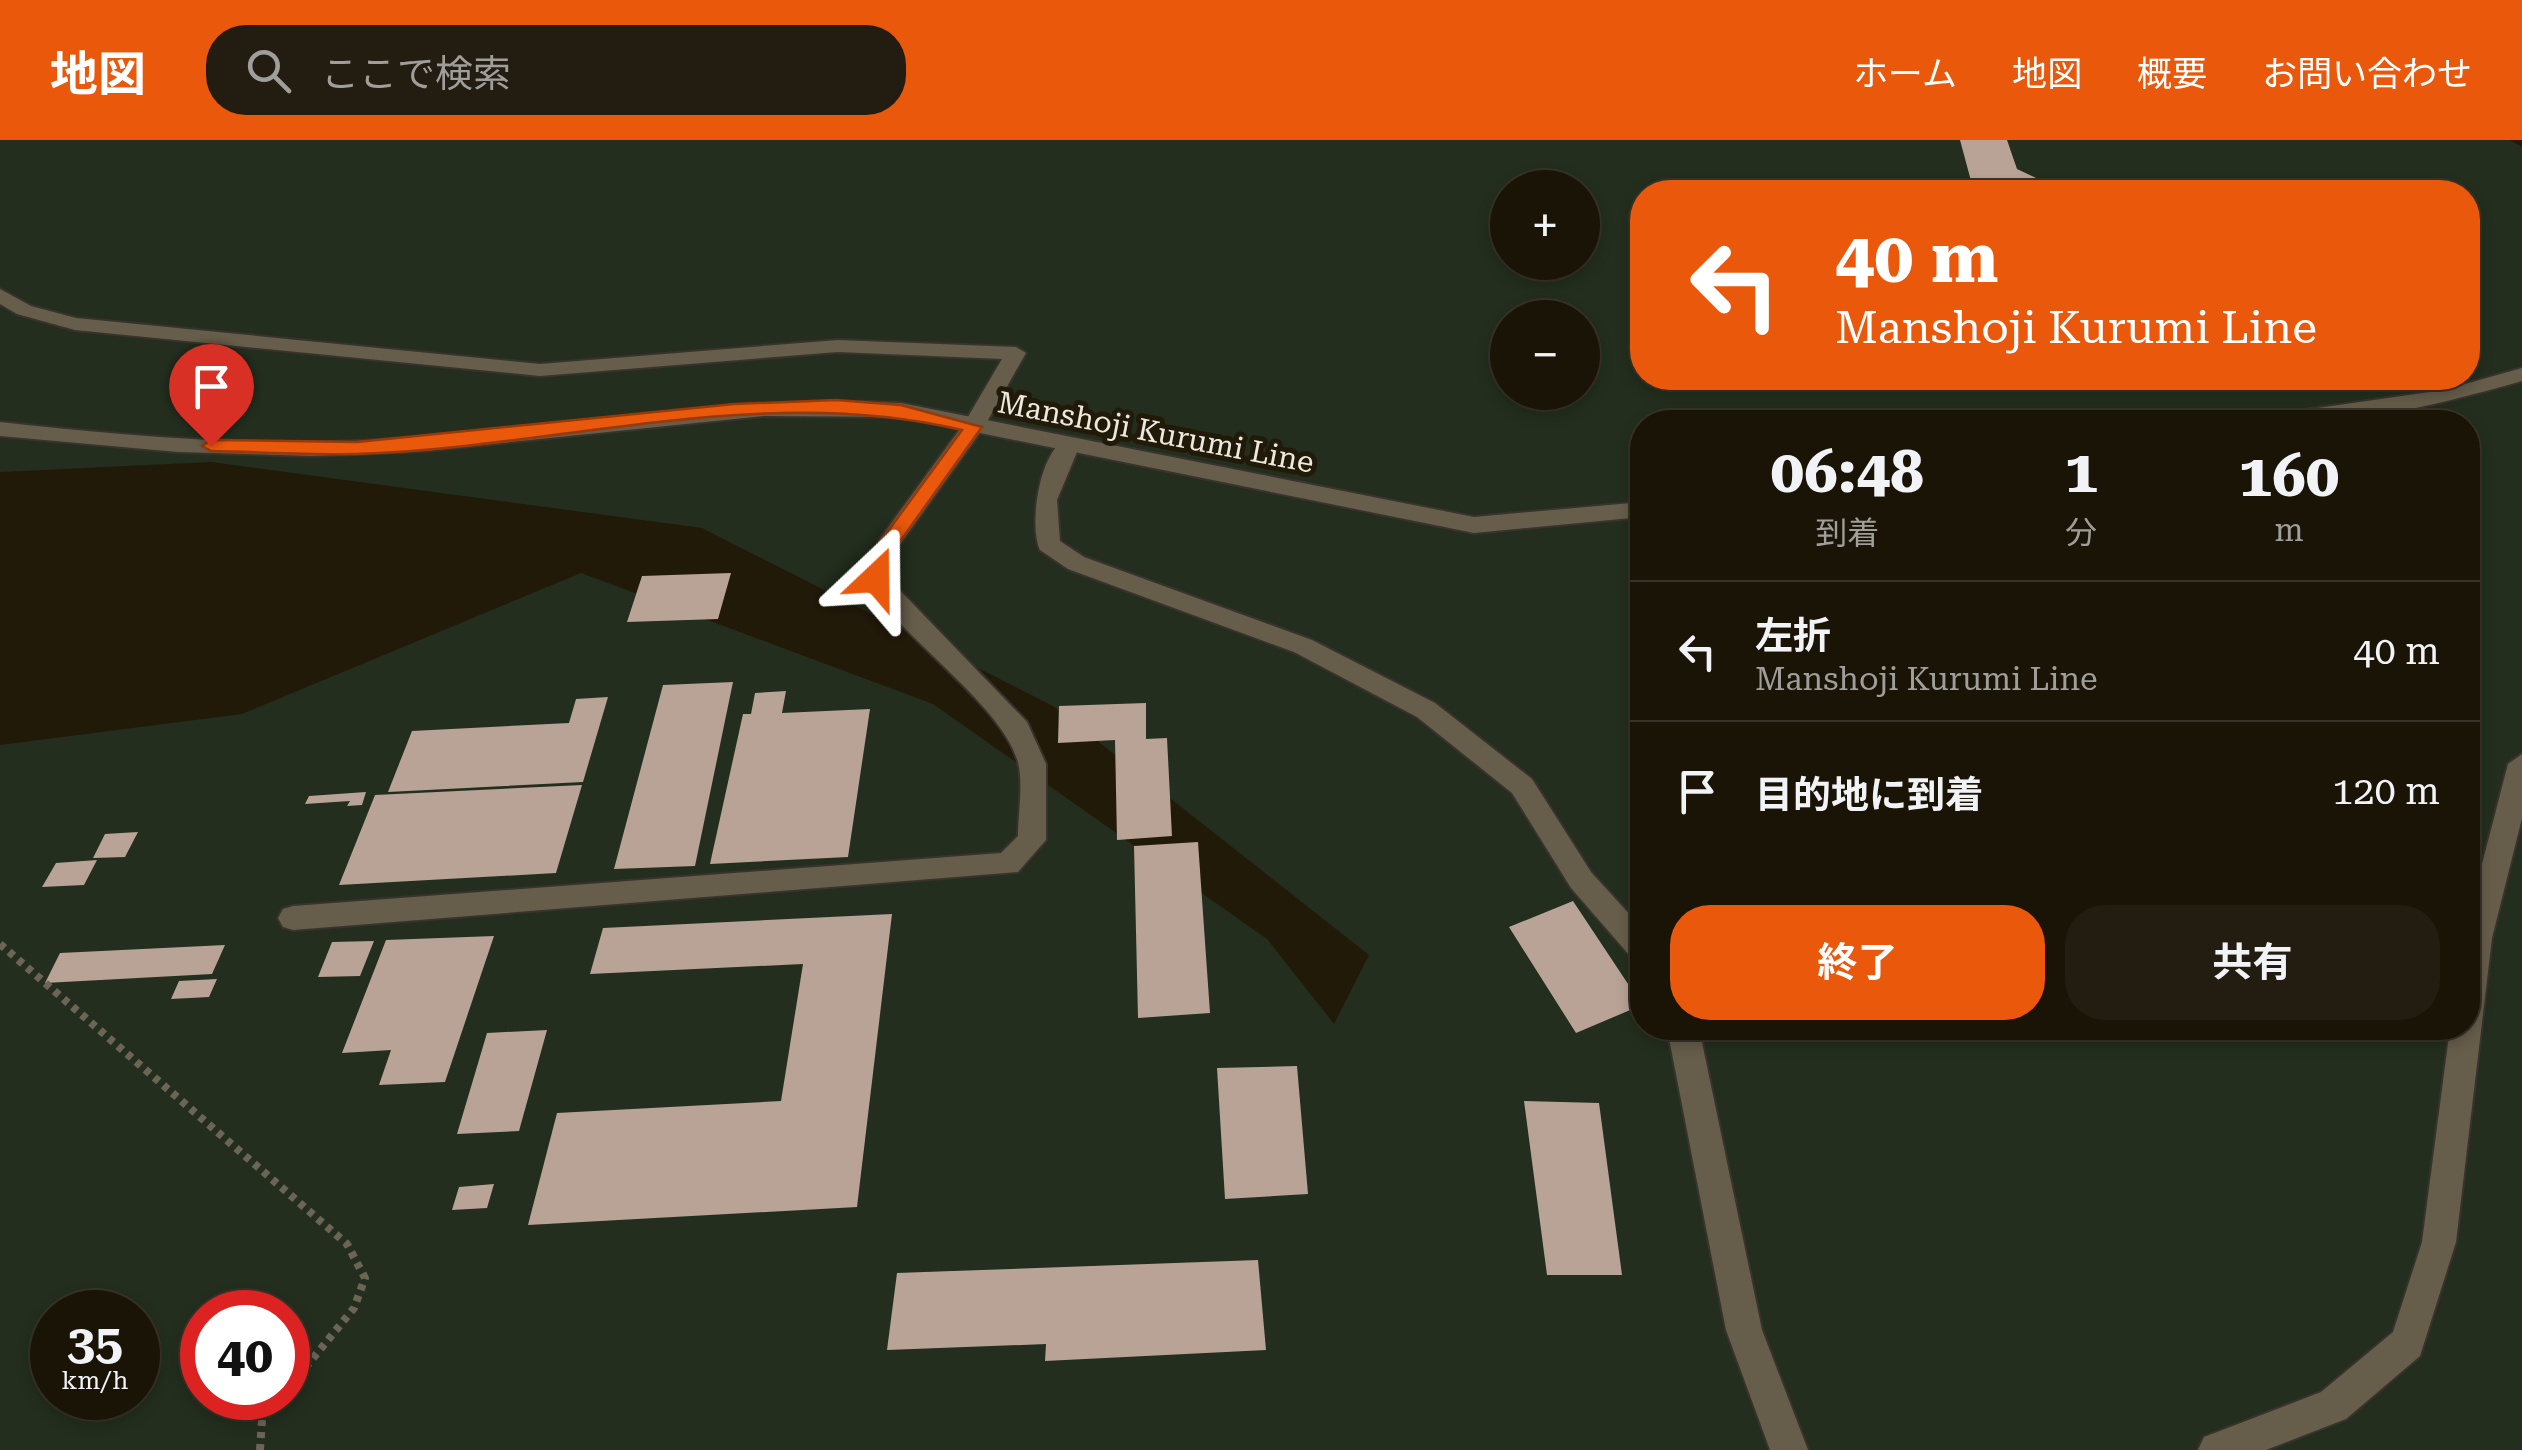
<!DOCTYPE html>
<html lang="ja">
<meta charset="utf-8">
<style>
body{margin:0;font-family:"Roboto Serif","Noto Sans JP",serif;background:#231d11;color:#f1f3f6;height:100vh;display:flex;flex-direction:column;font-size:38px;white-space:nowrap}
*{box-sizing:border-box;margin:0}
p{font-size:32px;color:#9f9e9b}
.icon{flex:none;width:55px;height:55px;fill:none;stroke:currentColor;stroke-width:2;stroke-linecap:round;stroke-linejoin:round}
.map{position:relative;flex:1;overflow:hidden}
.sheet{position:absolute;left:1630px;top:270px;width:850px;height:630px;display:flex;flex-direction:column;background:#1a1407;border-radius:40px;box-shadow:0 5px 15px #0003,0 0 0 2px #383328}
.sheet>*{flex:none}
.guide{position:absolute;left:1630px;top:40px;width:850px;height:210px;border-radius:40px;box-shadow:0 5px 15px #0003,0 0 0 2px #383328;background:#ea580c;color:#fff;overflow:hidden}
.controls{position:absolute;left:1490px;top:30px;display:grid;gap:20px}
.controls a{display:grid;place-items:center;width:110px;height:110px;border-radius:50%;background:#1a1407;box-shadow:0 5px 15px #0003,0 0 0 2px #383328;font-size:50px}
.speed{position:absolute;left:30px;top:1150px;display:flex;gap:20px;font-size:50px;font-weight:700;text-align:center}
.speed>*{display:grid;place-content:center;width:130px;height:130px;border-radius:50%;background:#1a1407;box-shadow:0 5px 15px #0003,0 0 0 2px #383328;line-height:1}
.speed small{font-size:25px;font-weight:400}
.speed .limit{border:15px solid #d22;background:#fff;color:#111}
.pin{position:absolute;display:grid;place-items:center;width:85px;height:85px;color:#fff;margin:-102px -42px;border-radius:50% 50% 50% 0;rotate:-45deg;box-shadow:0 0 10px #0007}
.pin .icon{rotate:45deg}
.me{position:absolute;width:110px;margin:-55px;rotate:23deg;stroke-linejoin:round;filter:drop-shadow(0 0 8px #0008)}
.turn{display:flex;align-items:center;gap:35px;height:210px;padding:0 40px;font-size:45px}
.turn .icon{width:130px;height:130px;stroke-width:2.5}
.turn b{display:block;font-size:70px;line-height:85px}
.eta{display:flex;justify-content:space-evenly;align-items:center;height:170px;text-align:center}
.eta b{font-size:60px;font-weight:700;line-height:70px}
.cta{display:flex;gap:20px;margin-top:auto;padding:20px 40px}
.cta a{flex:1;height:115px;border-radius:40px;background:#ea580c;color:#fff;font-size:40px;font-weight:700;line-height:115px;text-align:center}
.cta a+a{background:#231d11;color:#f1f3f6}
ul{padding:0;list-style:none}
li{display:flex;align-items:center;gap:30px;height:140px;padding:0 40px;border-top:2px solid #383328}
li div{flex:1}
li b{display:block;font-size:38px}
li em{font-style:normal}
header{display:flex;align-items:center;gap:60px;box-sizing:border-box;height:140px;padding:0 50px;background:#ea580c;color:#fff}
header strong{font-size:48px}
nav{display:flex;gap:55px;margin-inline-start:auto;font-size:35px}
.search{width:700px;height:90px;background:#231d11;display:flex;align-items:center;gap:25px;box-sizing:border-box;padding:0 35px;border-radius:40px;color:#9f9e9b;font-size:38px}
.map>svg:first-child{display:block}
</style>
<header>
<strong>地図</strong>
<div class="search"><svg class="icon" aria-label="search" viewBox="0 0 24 24"><circle cx="10" cy="10" r="6"/><path d="M15 15l6 6"/></svg>ここで検索</div>
<nav><a>ホーム</a><a>地図</a><a>概要</a><a>お問い合わせ</a></nav>
</header>
<div class="map">
<svg width="2522" height="1310" viewBox="0 0 2522 1310">
<rect width="100%" height="100%" fill="#221a09"/>
<path fill="#232e1e" fill-rule="evenodd" d="M0,0H2510L2522,7V1310H0V605L242,574L581,433L933,564L1267,799L1334,884L1369,815L1053,566L702,388L211,322L0,332ZM1508,48H1582V122H1508ZM1642,52H2468V238H1642ZM1508,178H1582V252H1508ZM1642,282H2468V888H1642ZM52,1172H138V1258H52ZM202,1172H288V1258H202Z"/>
<path fill="#b9a396" d="M1960,0H2007L2017,29L2036,38L2040,52H1974Z
M731,433L718,479L627,482L642,436Z
M733,542L695,726L614,729L663,545Z
M786,551L782,573L870,569L848,717L710,724L743,574H751L755,553Z
M608,557L583,642L388,652L412,591L569,583L576,559Z
M1146,563V599L1167,598L1172,696L1117,700L1115,600L1058,603L1059,566Z
M582,645L556,733L339,745L375,655Z
M366,652L362,665L347,666L350,661L305,664L309,656Z
M138,692L125,717L93,718L105,694Z
M1198,702L1210,873L1138,878L1134,706Z
M97,720L84,745L42,747L56,723Z
M1573,761L1642,865L1576,893L1509,787Z
M892,774L857,1067L528,1085L557,973L781,961L803,824L590,834L603,788Z
M494,796L445,942L379,945L391,910L342,913L386,800Z
M374,801L360,836L318,837L332,802Z
M225,805L212,834L45,843L60,813Z
M217,839L209,857L171,859L179,841Z
M547,890L519,991L457,994L487,893Z
M1297,926L1308,1054L1225,1059L1217,928Z
M1524,961L1599,963L1622,1135H1547Z
M494,1044L487,1068L452,1070L459,1047Z
M1258,1120L1266,1210L1045,1221L1046,1204L887,1210L897,1133Z"/>
<g fill="none" stroke-linecap="round" stroke-linejoin="round">
<defs>
<path id="minor" d="M0,149L31,166L76,178L540,224L838,200L1016,207L1026,213L984,287L973,294L962,287L1002,219L838,212L540,236L75,190L17,174L0,164Z
M1069,298L1080,305L1057,360L1060,401L1084,417L1312,500L1435,563L1532,639L1591,732L1642,788V820L1631,817L1571,748L1512,653L1417,577L1294,512L1068,429L1040,410C1028,385 1040,306 1069,298Z
M2522,614V678L2492,798L2456,1102L2420,1216L2346,1279L2266,1310H2198L2204,1297L2321,1252L2393,1192L2422,1102L2450,888H2468V778L2508,624Z
M1667,888H1699L1762,1190L1808,1310H1770L1726,1190Z"/>
<path id="tertiary" d="M973,280L984,287L898,407L888,438L1027,582L1046,624V700L1018,732L293,790L283,787L278,778L283,769L293,766L1001,713L1018,696C1018,673 1024,641 1017,619C998,561 900,498 864,438L879,400L965,282Z"/>
<path id="secondary" d="M2522,228V241C2438,265 2345,288 2257,282L2268,275L2444,250Z
M833,261L901,263L1474,377L1642,362V377L1474,393L901,277L764,276L424,311L312,316L178,312L0,296V282C118,295 237,306 356,301C516,294 673,265 833,261Z"/>
</defs>
<use href="#minor" stroke="#38332c" stroke-width="4"/>
<use href="#tertiary" stroke="#38332c" stroke-width="4"/>
<use href="#secondary" stroke="#38332c" stroke-width="4"/>
<path stroke="#6c6556" stroke-width="8" stroke-dasharray="6 6" stroke-linecap="butt" d="M0,804L347,1104L365,1138L354,1168L288,1249
M260,1310L262,1280L281,1258"/>
<use href="#minor" fill="#665d4a" fill-rule="evenodd"/>
<use href="#tertiary" fill="#665d4a" fill-rule="evenodd"/>
<use href="#secondary" fill="#665d4a" fill-rule="evenodd"/>
</g>
<path fill="#ea580c" stroke="#983908" stroke-width="2.5" d="M836,260L901,265L982,287L896,407L883,443L876,445L866,438L880,402L962,290C761,242 558,308 356,314C308,315 259,312 211,311L202,306L211,300L357,302L734,264Z"/>
<g text-anchor="middle" dominant-baseline="central" stroke-width="10" stroke-linejoin="round" paint-order="stroke">
<g font-size="30" fill="#eee9de" stroke="#221a09">
<text transform="translate(1156 292) rotate(11)">Manshoji Kurumi Line</text>
</g>
</g>
</svg>
<div class="controls">
<a>+</a>
<a>−</a>
</div>
<div class="speed"><div>35<small>km/h</small></div><div class="limit">40</div></div>
<div class="pin" style="left:211px;top:306px;background:#d93025"><svg class="icon" aria-label="arrive" viewBox="0 0 24 24"><path d="M6 21V4h12l-3 4 3 4H6"/></svg></div>
<svg class="me" style="left:876px;top:438px" viewBox="-20 -20 40 40"><path d="M0-17L14 15 0 8-14 15z" fill="#ea580c" stroke="#fff" stroke-width="4"/></svg>
<div class="guide">
<div class="turn"><svg class="icon" aria-label="left" viewBox="0 0 24 24"><path d="M17 20v-9H6M10 6l-5 5 5 5"/></svg><div><b>40 m</b>Manshoji Kurumi Line</div></div>
</div>
<section class="sheet">
<div class="eta">
<div><b>06:48</b><p>到着</p></div>
<div><b>1</b><p>分</p></div>
<div><b>160</b><p>m</p></div>
</div>
<ul>
<li><svg class="icon" aria-label="left" viewBox="0 0 24 24"><path d="M17 20v-9H6M10 6l-5 5 5 5"/></svg><div><b>左折</b><p>Manshoji Kurumi Line</p></div><em>40 m</em></li>
<li><svg class="icon" aria-label="arrive" viewBox="0 0 24 24"><path d="M6 21V4h12l-3 4 3 4H6"/></svg><div><b>目的地に到着</b></div><em>120 m</em></li>
</ul>
<div class="cta"><a>終了</a><a>共有</a></div>
</section>
</div>
